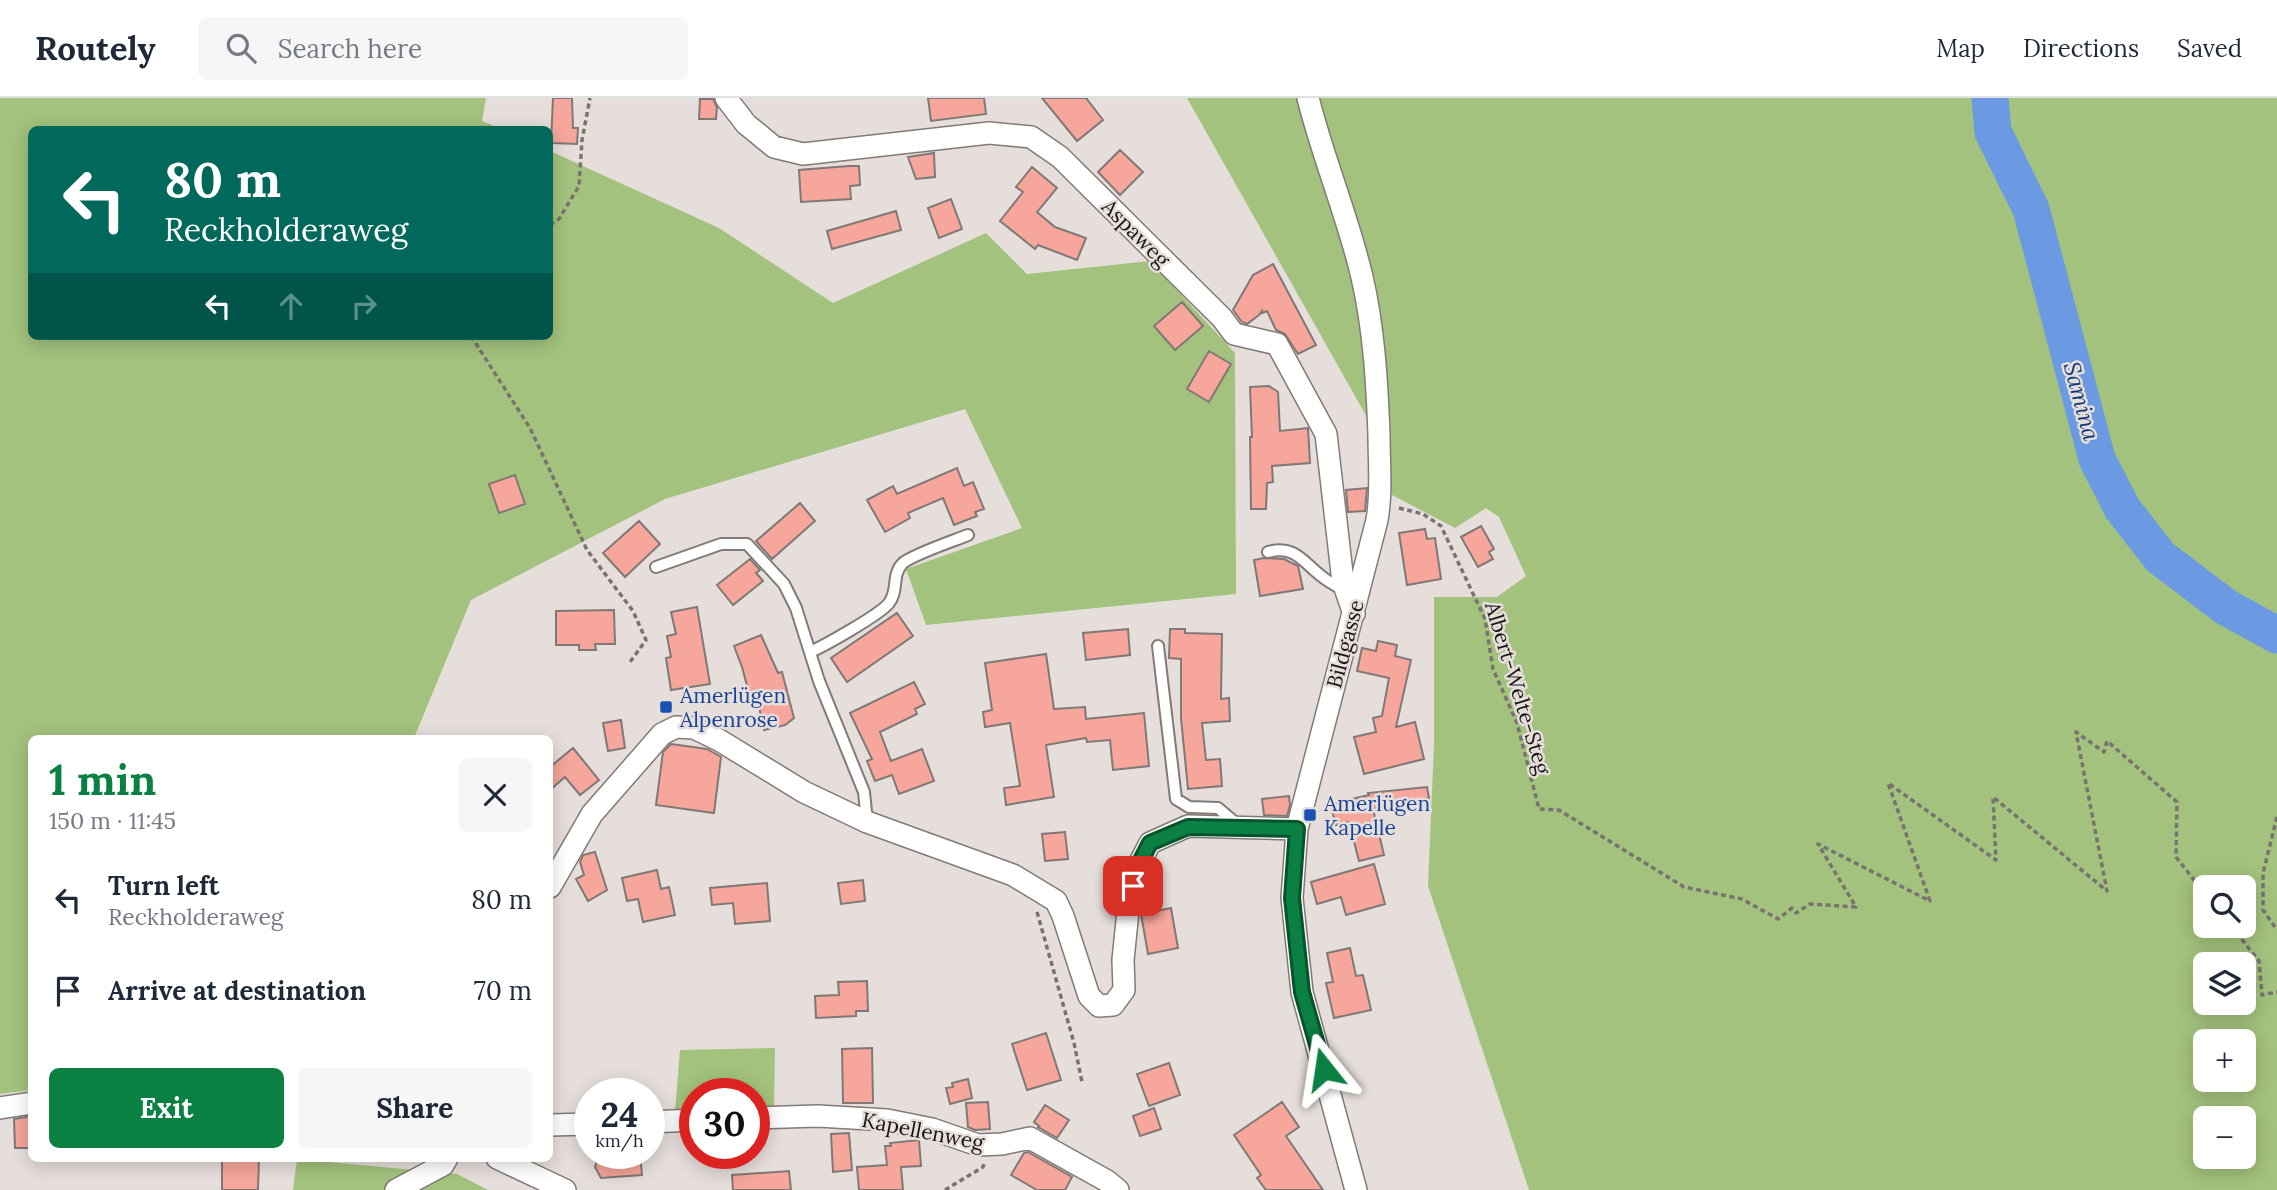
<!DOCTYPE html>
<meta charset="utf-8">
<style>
body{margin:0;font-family:Lora,serif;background:#f6f6f7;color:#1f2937;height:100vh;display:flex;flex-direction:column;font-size:26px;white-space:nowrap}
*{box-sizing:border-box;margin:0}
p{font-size:23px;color:#747a83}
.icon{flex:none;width:38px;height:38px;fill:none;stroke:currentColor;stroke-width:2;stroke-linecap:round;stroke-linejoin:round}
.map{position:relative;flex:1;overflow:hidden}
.drawer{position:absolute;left:28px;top:637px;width:525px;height:427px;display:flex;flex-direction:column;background:#fff;border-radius:10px;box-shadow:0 4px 18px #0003}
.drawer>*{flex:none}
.hud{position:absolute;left:28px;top:28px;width:525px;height:214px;border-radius:10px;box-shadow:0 4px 18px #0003;background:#00695c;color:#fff;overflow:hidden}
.controls{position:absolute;left:2193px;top:777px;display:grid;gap:14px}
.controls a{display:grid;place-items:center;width:63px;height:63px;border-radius:10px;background:#fff;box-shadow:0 4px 18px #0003;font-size:35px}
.speed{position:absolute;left:574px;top:980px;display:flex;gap:14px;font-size:35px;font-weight:700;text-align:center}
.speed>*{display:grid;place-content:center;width:91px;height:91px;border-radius:50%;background:#fff;box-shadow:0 4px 18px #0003;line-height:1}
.speed small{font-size:18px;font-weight:400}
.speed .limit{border:10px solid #d22;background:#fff;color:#111}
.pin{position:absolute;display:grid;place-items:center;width:60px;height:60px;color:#fff;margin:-30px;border-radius:14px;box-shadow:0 4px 10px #0006}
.me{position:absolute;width:77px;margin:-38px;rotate:345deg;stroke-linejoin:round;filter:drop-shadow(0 0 5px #0008)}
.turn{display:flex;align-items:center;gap:24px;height:147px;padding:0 21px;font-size:32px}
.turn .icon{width:91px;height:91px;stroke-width:2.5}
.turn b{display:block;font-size:49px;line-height:60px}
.lanes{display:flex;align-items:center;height:66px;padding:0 21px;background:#0003;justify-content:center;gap:35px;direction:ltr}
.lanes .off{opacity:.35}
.round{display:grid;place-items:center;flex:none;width:74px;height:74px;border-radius:10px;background:#f6f6f7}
.overview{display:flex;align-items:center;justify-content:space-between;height:119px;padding:0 21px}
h1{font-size:42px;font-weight:700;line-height:52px;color:#0b8043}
.primary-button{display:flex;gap:14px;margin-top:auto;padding:14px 21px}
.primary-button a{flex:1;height:80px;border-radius:10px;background:#0b8043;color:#fff;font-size:28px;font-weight:700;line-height:80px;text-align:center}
.primary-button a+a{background:#f6f6f7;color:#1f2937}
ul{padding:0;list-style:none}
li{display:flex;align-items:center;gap:21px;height:91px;padding:0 21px}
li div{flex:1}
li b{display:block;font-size:26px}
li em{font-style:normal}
header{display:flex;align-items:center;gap:42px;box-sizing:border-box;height:98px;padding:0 35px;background:#fff;border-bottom:2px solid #e0e1e3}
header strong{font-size:33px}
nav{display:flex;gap:38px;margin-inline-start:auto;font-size:24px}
.search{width:490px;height:63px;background:#f6f6f7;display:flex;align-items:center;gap:18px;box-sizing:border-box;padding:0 24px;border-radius:10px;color:#747a83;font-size:26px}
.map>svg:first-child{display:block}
</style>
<header>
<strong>Routely</strong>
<div class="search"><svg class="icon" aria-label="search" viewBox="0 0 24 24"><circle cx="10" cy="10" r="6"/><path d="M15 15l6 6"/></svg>Search here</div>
<nav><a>Map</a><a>Directions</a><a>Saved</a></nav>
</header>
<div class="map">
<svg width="2277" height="1092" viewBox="0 0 2277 1092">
<rect width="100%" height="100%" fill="#e6deda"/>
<path fill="#a3c27d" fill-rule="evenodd" d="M0,0H486L482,23L501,31L32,32V238H550V53L719,130L833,205L986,135L1027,176L1150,163L1235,255L1236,496L926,527L906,471L1022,430L965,311L665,401L471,502L414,640H32L31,992L0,996Z
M1187,0H2277V1092H1529L1428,788L1434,647V499H1497L1526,478L1499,419L1486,410L1455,430L1392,397L1386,353ZM2205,789H2244V828H2205ZM2205,866H2244V905H2205ZM2205,943H2244V982H2205ZM2205,1020H2244V1059H2205Z
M775,950L774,1010L754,1011V996H695V1012L675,1013L680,952Z
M297,1061L457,1076L488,1092H293Z"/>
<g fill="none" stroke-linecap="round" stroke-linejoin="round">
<path stroke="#6b9ae3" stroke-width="37" d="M1990,0L1993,34L2031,111L2097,361L2122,410L2160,459L2226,509L2277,537"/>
</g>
<path fill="#f6a69a" stroke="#807876" stroke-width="2" d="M553,0H572L573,30H578L577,46L551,45Z
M928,0H984L986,16L931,23Z
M1042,0H1086L1103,22L1077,43Z
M700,1H713L717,9L716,21H699Z
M1120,52L1143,74L1120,97L1098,74Z
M934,55L935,79L916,81L908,59Z
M849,68H859L860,87L850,88L851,101L801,104L799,72Z
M1032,69L1057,90L1037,114L1055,129L1086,140L1077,162L1038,147L1035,151L1000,123L1023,94L1016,89Z
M951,101L962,131L939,140L928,110Z
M896,113L901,132L832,151L827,133Z
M1273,166L1316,247L1298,256L1285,236L1276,232L1267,213L1262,215V213L1259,217L1247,226L1242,224L1233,212L1253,177Z
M1182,204L1203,228L1175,252L1154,228Z
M1209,253L1231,266L1209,304L1187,291Z
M1269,288L1278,294L1280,333L1308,330L1310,365L1272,368L1273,384L1267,385L1266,411H1251L1250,339H1252L1250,289Z
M957,370L964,388L973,384L984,411L975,414L977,418L954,427L943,400L908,415L910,420L885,434L867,402L893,388L897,396Z
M515,377L525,406L499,415L489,386Z
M1367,390L1365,413L1348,414L1346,392Z
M800,405L815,423L772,461L756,443Z
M639,423L660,446L625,479L603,455Z
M1481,428L1494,451L1489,454L1493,461L1478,469L1461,439Z
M1425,431L1427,441L1435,440L1441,481L1407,487L1399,435Z
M1264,460L1284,461L1298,468L1303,491L1260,498L1254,462Z
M750,461L760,472L756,475L763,483L733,507L717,487Z
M697,509L710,586L671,592L666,560L671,559L667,538L676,536L671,514Z
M614,512L615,546H595L596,552H579V547H556V513Z
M897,515L913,538L847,584L831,560Z
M1128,531L1130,557L1086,562L1083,535Z
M1170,531H1185V535L1222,536L1221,601L1229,600L1230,623L1202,625L1206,662L1220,661L1222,688L1188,691L1181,620V561L1169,560Z
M761,537L778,575L782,574L794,620L785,627L764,632L759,609L753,610L742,569L734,548Z
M1378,543L1397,547L1395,558L1411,562L1396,629L1415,624L1424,661L1364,676L1354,639L1376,634L1373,620L1382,618L1389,580L1357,573L1362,550L1376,553Z
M1046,556L1054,611L1085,609L1086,621L1144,615L1149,668L1113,672L1110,642L1087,644L1086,640L1046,647L1054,699L1006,707L1004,690L1020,688L1010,625L985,629L983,614L992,612L985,565Z
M914,584L925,606L915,611L917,616L880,634L891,663L922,651L934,683L899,696L892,677L875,683L867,663L872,661L850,615Z
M621,622L625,650L608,653L603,625Z
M671,646L707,651L721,659L714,715L656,707L663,654Z
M573,650L599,682L580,697L565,679L550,692V669Z
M1427,689L1429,700L1373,711L1384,757L1359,763L1349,724L1336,727L1330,706L1369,697L1368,695Z
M1289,698L1290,707L1287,718L1264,717L1262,701Z
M1065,734L1068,761L1045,763L1042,736Z
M595,754L607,792L588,803L576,781L584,777L580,764L583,757Z
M1374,766L1385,806L1346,817L1341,799L1317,806L1311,784Z
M657,772L661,791L669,789L675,817L643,824L638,801L627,803L622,780Z
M863,782L865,803L841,806L838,785Z
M767,785L770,823L735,826L733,805L712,807L710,790Z
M1171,810L1178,850L1148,856L1141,816Z
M1350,850L1356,878L1363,877L1371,912L1334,920L1326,885L1333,884L1327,855Z
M867,883L868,913H856V918L816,920L815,898L839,897L838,884Z
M1046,935L1061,982L1027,992L1012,946Z
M872,950L873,1005H843L842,951Z
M1169,965L1180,997L1149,1008L1137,976Z
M968,981L972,1000L950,1006L946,990L953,989L952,985Z
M988,1004L990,1031L975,1032L968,1029L966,1005Z
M1282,1004L1299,1029L1286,1038L1323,1092H1266L1257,1080L1261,1077L1234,1037Z
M1045,1007L1069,1022L1057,1040L1038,1029L1039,1028L1034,1024Z
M1154,1010L1161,1031L1140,1038L1133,1018Z
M32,1018V1050H15L14,1021Z
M849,1035L852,1072L833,1074L831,1036Z
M919,1042L921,1068L901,1069L903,1092H859L857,1069L887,1067L885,1048H891L890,1045Z
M1028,1054L1072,1079L1065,1092H1037L1011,1077L1024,1055Z
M640,1055L642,1077L601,1080L595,1069L598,1060L607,1056Z
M222,1060H259L258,1092H222Z
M789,1073L791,1092H733L732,1077Z"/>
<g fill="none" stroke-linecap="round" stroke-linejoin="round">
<defs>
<path id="service" d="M1268,454C1295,447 1302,463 1320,477C1327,483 1336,488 1344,492
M656,469L721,446H747L784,486L796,510L819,583L864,694L867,724
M1158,548L1176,701L1189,709L1218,710L1238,727
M810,554C824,548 881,516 889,505C899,492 891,477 903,465C914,456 953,443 968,437"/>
<path id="minor" d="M726,0L746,26L774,49L803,56L989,35L1031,39L1060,59L1222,220L1234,236L1277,246L1326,336L1343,484L1354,516
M1308,0C1323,60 1348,119 1362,179C1374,231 1377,284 1379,337C1379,366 1382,394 1377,422L1297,731L1292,800L1302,894L1356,1092
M550,789L592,716L662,636L676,629L694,630L719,642L804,694L867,724L1013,777L1056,803L1063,818L1089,898L1099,908L1113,907L1124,892L1123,862L1129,803L1136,772L1150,745L1188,728L1297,731
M0,1010L32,1005
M754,1020L818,1018L887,1022L932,1031L978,1047L1002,1046L1030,1040L1107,1083L1118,1092
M649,1024L695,1022
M550,1027L590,1026
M497,1060L565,1092
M396,1092L443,1067L447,1060"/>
</defs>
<use href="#service" stroke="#817a76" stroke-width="14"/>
<use href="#minor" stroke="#817a76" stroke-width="24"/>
<path stroke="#787270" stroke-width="3.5" stroke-dasharray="5 3.5" stroke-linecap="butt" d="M550,127L559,121L579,88L582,42L590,0
M471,238L530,330L587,452L633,513L646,542L630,564
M1399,410L1423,416L1441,428L1485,521L1493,571L1517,625L1539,711L1559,712L1684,789L1742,801L1778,821L1792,810L1796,815L1810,806L1856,809L1818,746L1930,803L1888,685L1996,762L1993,699L2107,793L2076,634L2104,654L2107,643L2177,704L2176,759L2205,796
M2277,719L2263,775V812L2277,832
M1037,814L1074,945L1082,984
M2231,828L2259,863L2262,897L2277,894
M945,1092L983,1069L984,1066"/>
<use href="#service" stroke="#fff" stroke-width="10"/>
<use href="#minor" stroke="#fff" stroke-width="21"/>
</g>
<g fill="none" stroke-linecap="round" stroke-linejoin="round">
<defs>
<path id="route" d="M1133,788L1136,772L1150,745L1188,729L1297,731L1292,800L1302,894L1324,971"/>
</defs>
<use href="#route" stroke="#07532c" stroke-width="18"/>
<use href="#route" stroke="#0b8043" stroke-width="12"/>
</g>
<g fill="#1a4fb4" stroke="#e6deda" stroke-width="2.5">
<rect x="659" y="602" width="14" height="14" rx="3.5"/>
<rect x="1303" y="710" width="14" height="14" rx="3.5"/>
</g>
<g text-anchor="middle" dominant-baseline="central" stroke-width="5" stroke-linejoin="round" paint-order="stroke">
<g font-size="21" fill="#181514" stroke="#e6deda">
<text transform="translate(1136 135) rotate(45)">Aspaweg</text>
<text transform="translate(1345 546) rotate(-75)">Bildgasse</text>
<text transform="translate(1518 590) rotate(73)">Albert-Welte-Steg</text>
<text transform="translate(923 1033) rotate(11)">Kapellenweg</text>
</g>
<g font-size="21" fill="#164399" stroke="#e6deda" text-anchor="start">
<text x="680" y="597">Amerlügen<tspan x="680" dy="24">Alpenrose</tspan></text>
<text x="1324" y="705">Amerlügen<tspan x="1324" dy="24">Kapelle</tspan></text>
</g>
<g font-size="23" font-style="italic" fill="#0e3a7b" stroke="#e6deda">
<text transform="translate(2082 303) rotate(75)">Samina</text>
</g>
</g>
</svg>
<div class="controls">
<a><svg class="icon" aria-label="search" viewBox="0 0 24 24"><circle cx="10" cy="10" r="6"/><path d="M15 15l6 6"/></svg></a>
<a><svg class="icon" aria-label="layers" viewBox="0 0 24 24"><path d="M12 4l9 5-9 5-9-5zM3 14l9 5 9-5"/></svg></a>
<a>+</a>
<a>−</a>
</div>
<div class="speed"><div>24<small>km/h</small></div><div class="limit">30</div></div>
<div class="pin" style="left:1133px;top:788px;background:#d93025"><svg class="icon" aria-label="arrive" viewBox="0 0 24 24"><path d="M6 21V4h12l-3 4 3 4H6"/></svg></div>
<svg class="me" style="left:1324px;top:971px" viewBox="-20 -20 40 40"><path d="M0-17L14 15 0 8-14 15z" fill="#0b8043" stroke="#fff" stroke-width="4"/></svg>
<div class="hud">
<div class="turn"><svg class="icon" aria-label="left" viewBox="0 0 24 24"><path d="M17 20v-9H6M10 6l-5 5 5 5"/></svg><div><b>80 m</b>Reckholderaweg</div></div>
<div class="lanes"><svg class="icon" aria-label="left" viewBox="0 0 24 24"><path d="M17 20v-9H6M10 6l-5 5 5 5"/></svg><svg class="icon off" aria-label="ahead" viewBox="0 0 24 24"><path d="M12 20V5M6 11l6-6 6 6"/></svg><svg class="icon off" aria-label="right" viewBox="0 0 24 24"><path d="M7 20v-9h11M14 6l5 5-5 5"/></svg></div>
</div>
<section class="drawer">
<div class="overview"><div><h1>1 min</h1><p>150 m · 11:45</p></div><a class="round"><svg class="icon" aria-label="close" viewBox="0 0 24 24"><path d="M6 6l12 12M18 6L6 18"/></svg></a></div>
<ul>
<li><svg class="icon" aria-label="left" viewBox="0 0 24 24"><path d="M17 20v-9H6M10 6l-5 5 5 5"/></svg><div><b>Turn left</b><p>Reckholderaweg</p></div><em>80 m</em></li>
<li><svg class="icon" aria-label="arrive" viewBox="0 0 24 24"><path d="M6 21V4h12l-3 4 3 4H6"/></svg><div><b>Arrive at destination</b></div><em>70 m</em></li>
</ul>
<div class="primary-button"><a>Exit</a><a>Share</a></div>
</section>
</div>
